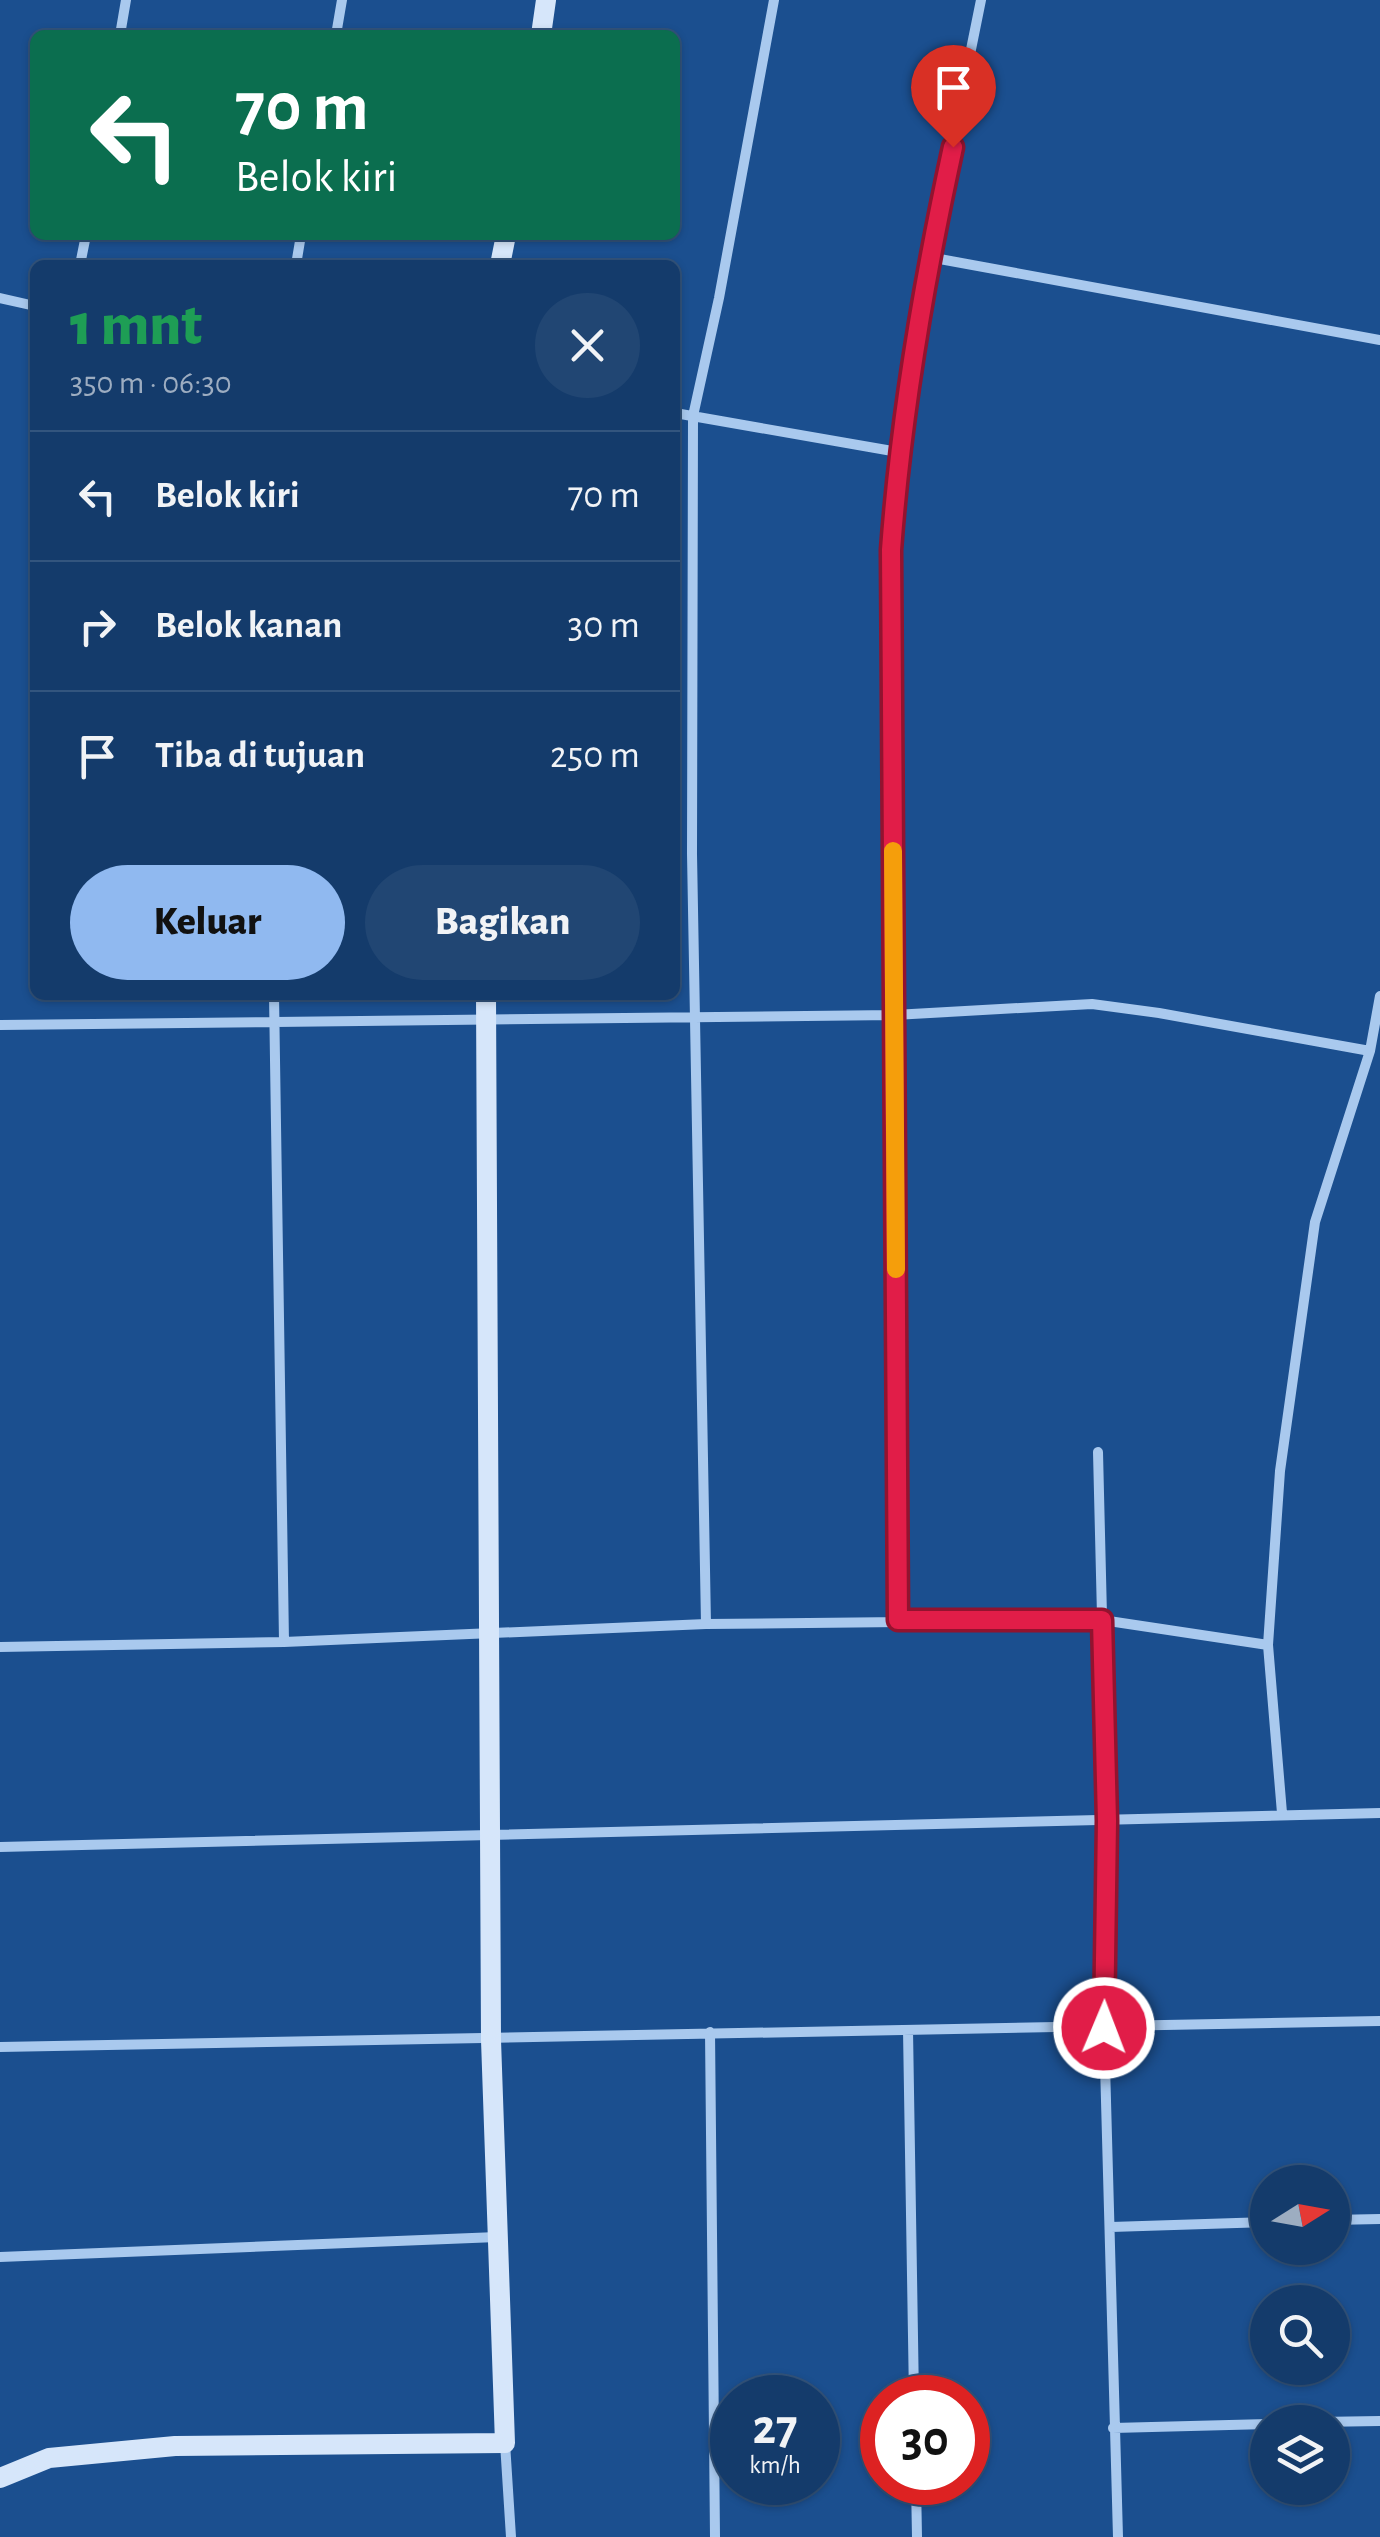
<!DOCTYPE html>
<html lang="id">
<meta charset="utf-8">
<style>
body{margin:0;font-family:"Alegreya Sans",sans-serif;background:#214673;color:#f1f3f6;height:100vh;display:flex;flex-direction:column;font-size:38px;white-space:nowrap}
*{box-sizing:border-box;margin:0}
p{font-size:32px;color:#9dadc1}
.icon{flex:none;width:55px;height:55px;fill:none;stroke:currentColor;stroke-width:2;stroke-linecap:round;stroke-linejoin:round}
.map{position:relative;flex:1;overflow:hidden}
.details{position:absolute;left:30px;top:260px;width:650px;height:740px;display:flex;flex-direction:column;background:#143b6b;border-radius:15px;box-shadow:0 2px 8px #0004,0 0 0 2px #33557e}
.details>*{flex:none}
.guide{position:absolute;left:30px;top:30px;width:650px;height:210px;border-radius:15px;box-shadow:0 2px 8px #0004,0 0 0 2px #33557e;background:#0b6e4f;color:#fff;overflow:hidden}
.needle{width:65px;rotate:79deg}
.controls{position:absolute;left:1250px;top:2165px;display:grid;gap:20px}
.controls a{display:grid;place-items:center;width:100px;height:100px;border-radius:50%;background:#143b6b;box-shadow:0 2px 8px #0004,0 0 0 2px #33557e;font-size:50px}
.speed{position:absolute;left:710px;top:2375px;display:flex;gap:20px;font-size:50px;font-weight:700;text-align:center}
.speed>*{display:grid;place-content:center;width:130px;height:130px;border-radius:50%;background:#143b6b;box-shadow:0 2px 8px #0004,0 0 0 2px #33557e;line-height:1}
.speed small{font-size:25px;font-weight:400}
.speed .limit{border:15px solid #d22;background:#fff;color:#111}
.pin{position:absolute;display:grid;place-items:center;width:85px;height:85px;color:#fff;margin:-102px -42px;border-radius:50% 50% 50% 0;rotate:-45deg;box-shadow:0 0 10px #0007}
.pin .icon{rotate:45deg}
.me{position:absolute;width:110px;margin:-55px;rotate:1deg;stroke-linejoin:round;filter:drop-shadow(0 0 8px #0008)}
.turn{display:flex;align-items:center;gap:35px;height:210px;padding:0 40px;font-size:45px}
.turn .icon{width:130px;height:130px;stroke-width:2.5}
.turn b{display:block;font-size:70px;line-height:85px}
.round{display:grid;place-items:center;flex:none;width:105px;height:105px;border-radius:52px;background:#214673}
.head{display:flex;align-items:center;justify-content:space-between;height:170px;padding:0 40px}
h1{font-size:60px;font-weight:800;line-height:75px;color:#1e9e55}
.primary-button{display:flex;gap:20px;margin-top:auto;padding:20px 40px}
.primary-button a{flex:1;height:115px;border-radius:60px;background:#90b9f0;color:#111;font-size:40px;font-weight:800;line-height:115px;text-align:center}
.primary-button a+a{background:#214673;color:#f1f3f6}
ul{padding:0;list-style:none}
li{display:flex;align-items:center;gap:30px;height:130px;padding:0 40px;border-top:2px solid #33557e}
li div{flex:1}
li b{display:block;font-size:38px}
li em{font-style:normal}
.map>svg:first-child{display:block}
</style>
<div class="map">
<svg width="1380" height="2537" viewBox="0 0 1380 2537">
<rect width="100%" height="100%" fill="#1b4f8f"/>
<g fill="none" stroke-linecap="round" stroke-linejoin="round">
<path stroke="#a9c9ee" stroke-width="10" d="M120,35L126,0
M336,35L342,0
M929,257L1380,340
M80,265L86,235
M296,265L301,235
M0,298L35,306
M675,413L898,452
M274,995L284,1642
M0,1025L894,1015L1092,1004L1159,1013L1370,1051
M1098,1452L1107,1821L1104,2028L1118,2537
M898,1621L891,551L898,452L929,257L981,0
M706,1624L692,854L693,416L719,298L774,0
M0,1647L284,1642L706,1624L1102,1620L1268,1645
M1282,1813L1268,1645L1280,1471L1315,1222L1370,1051L1380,996
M0,1847L1380,1813
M908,2030L914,2398
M710,2032L715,2537
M0,2047L1380,2021
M1332,2220L1380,2219
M1111,2227L1268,2222
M0,2257L497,2237
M1318,2422L1380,2421
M1113,2428L1268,2424
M505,2443L511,2537
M916,2482L917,2537"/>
<path stroke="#d6e6fa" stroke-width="20" d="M541,35L546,0
M500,265L506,235
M0,2478L49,2458L175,2446L505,2443L491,2040L486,995"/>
</g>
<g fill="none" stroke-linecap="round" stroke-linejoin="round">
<defs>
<path id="route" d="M953,147C924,280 901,414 891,550L898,1620H1102L1107,1821L1104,2028"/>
</defs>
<use href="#route" stroke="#92132f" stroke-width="25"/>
<use href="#route" stroke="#e11d48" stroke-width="18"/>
<path stroke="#f59e0b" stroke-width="18" d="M893,851L896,1269"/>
</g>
</svg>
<div class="controls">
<a><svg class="needle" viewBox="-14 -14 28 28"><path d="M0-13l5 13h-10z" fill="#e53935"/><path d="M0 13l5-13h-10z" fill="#9dadc1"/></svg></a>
<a><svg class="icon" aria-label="search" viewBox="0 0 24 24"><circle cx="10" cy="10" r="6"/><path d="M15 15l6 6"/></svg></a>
<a><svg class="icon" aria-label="layers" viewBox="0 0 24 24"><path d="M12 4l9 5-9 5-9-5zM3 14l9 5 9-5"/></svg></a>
</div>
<div class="speed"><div>27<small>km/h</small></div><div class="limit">30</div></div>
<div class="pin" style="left:953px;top:147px;background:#d93025"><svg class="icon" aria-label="arrive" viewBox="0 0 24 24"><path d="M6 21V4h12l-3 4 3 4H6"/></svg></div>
<svg class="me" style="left:1104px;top:2028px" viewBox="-20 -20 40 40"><circle r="17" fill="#e11d48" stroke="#fff" stroke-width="3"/><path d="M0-11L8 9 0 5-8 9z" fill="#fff"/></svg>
<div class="guide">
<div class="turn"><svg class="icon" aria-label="left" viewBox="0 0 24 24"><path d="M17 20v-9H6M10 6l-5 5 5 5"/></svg><div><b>70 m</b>Belok kiri</div></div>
</div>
<section class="details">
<div class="head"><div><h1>1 mnt</h1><p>350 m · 06:30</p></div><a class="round"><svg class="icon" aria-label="close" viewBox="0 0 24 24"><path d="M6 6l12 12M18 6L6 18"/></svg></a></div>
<ul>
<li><svg class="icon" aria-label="left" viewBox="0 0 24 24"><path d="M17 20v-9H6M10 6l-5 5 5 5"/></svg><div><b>Belok kiri</b></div><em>70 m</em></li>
<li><svg class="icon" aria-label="right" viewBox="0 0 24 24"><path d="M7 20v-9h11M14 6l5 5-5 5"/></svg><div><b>Belok kanan</b></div><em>30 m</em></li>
<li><svg class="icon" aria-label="arrive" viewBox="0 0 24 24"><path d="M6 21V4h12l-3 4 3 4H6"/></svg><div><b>Tiba di tujuan</b></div><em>250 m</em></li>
</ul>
<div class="primary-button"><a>Keluar</a><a>Bagikan</a></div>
</section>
</div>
